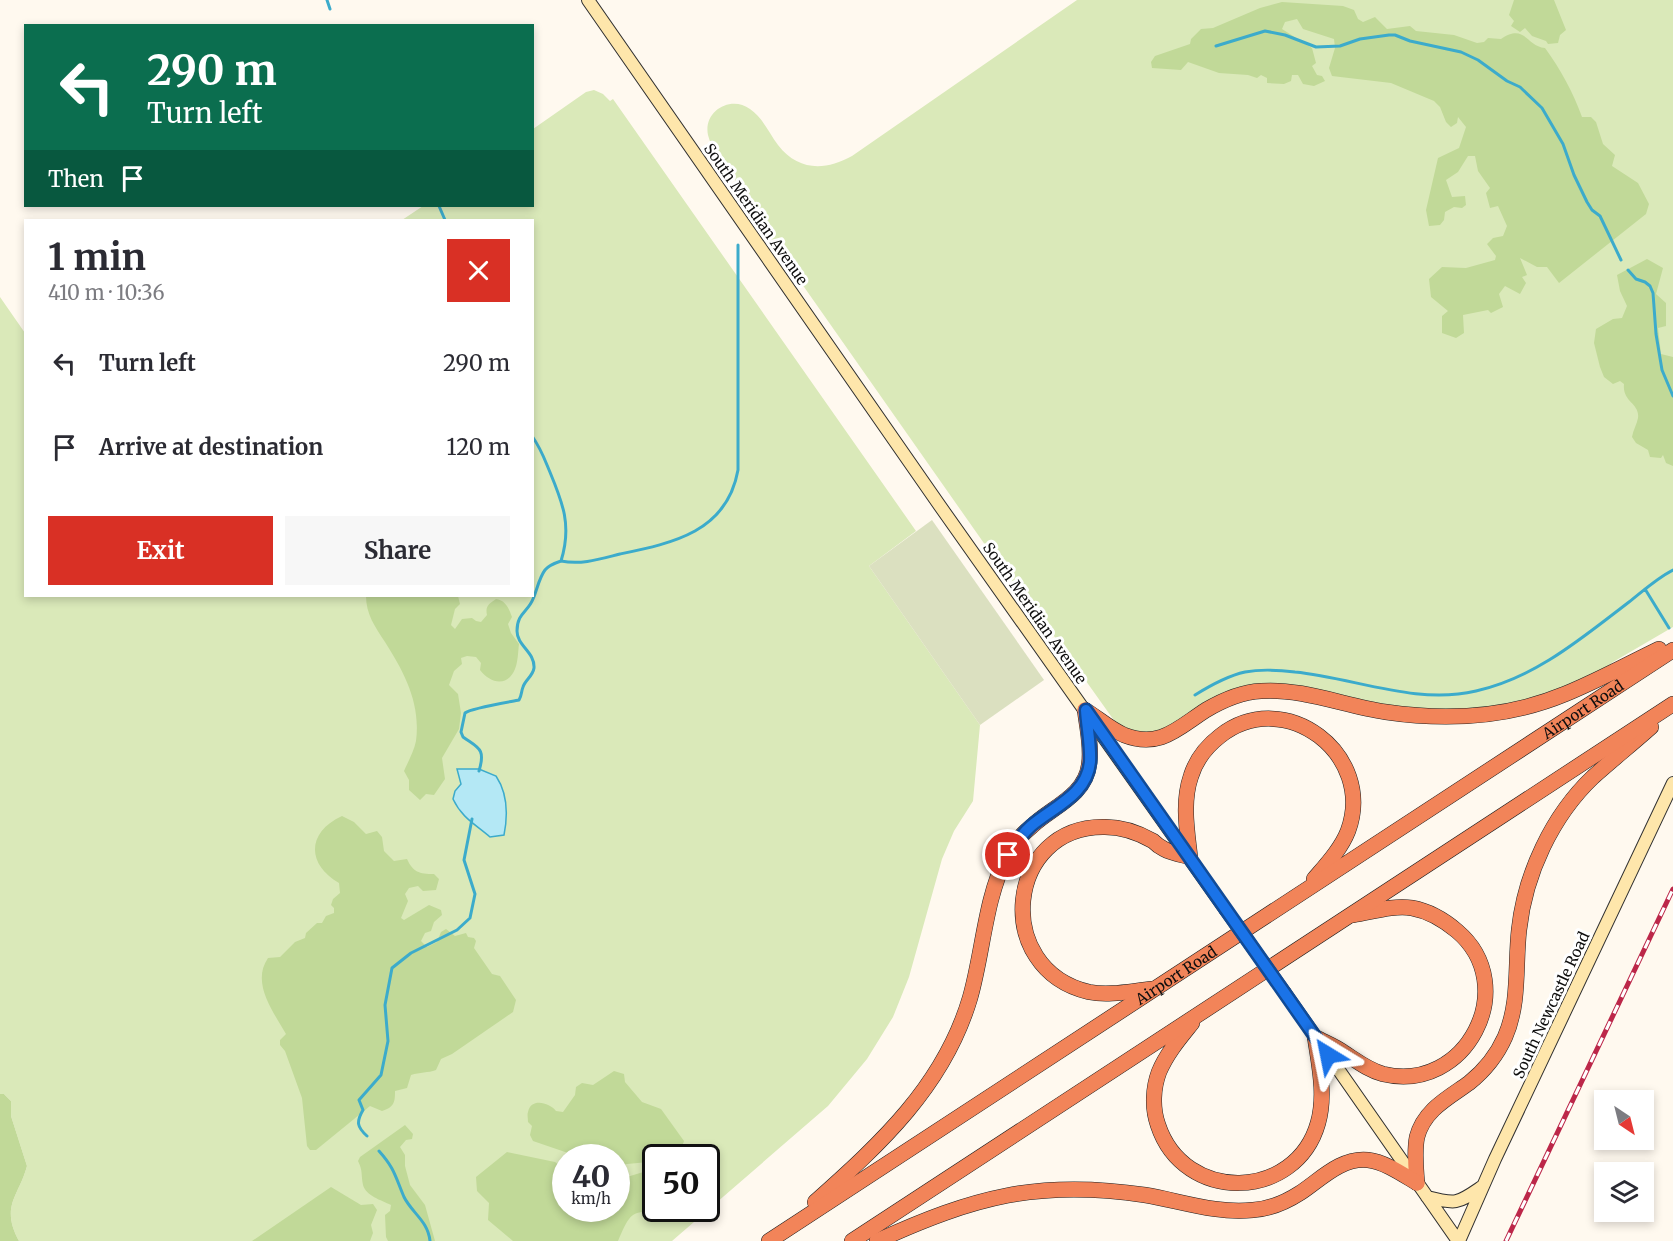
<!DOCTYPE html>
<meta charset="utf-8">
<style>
body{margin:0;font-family:Merriweather,serif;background:#f7f7f7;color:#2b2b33;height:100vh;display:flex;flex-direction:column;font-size:22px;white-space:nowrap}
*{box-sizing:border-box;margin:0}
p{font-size:20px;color:#7c7c81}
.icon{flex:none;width:33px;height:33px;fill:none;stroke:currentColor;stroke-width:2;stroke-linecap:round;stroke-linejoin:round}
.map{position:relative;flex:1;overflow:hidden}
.side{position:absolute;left:24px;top:219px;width:510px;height:378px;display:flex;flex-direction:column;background:#fff;border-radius:0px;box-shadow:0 3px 9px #0003}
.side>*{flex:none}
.banner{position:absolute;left:24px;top:24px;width:510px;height:183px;border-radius:0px;box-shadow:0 3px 9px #0003;background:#0b6e4f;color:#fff;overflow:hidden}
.needle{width:39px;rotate:145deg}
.tools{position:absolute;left:1594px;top:1090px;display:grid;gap:12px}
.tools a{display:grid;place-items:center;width:60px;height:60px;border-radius:0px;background:#fff;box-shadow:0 3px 9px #0003;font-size:30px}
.speed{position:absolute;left:552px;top:1144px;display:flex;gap:12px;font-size:30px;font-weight:700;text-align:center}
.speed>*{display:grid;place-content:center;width:78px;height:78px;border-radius:50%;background:#fff;box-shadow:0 3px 9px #0003;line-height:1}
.speed small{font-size:15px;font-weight:400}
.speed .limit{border:3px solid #111;border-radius:9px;background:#fff;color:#111}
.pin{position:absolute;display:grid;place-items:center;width:51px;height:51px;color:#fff;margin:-26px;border:3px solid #fff;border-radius:50%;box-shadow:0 2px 6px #0007}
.me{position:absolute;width:66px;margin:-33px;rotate:325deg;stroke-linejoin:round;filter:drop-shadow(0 0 4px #0008)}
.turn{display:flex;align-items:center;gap:21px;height:126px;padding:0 24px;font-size:27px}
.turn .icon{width:78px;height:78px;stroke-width:2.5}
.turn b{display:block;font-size:42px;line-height:51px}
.then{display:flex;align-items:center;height:57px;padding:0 24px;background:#0003;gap:12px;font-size:22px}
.round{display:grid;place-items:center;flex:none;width:63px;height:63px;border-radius:0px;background:#f7f7f7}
.overview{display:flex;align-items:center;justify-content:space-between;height:102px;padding:0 24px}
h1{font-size:36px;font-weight:700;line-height:45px}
.action{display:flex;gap:12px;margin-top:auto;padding:12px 24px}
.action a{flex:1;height:69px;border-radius:0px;background:#d93025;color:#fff;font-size:24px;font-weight:700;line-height:69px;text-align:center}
.action a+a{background:#f7f7f7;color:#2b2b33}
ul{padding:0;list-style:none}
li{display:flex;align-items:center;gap:18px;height:84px;padding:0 24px}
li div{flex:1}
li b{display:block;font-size:22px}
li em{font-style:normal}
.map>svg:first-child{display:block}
</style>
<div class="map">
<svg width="1673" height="1241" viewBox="0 0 1673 1241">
<rect width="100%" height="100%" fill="#fff9ef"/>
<path fill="#dae9b9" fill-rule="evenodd" d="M1077,0H1673V627L1613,662L1603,670L1562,690L1499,708L1420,711L1276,685L1171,729L1144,735L1119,725L1113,719L1054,636L988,549L743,200C740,191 737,182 732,174C726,161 711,150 708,135C703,111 731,95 750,109C763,118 769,133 778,145C798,171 825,171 852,156Z
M594,90L603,94L610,101L613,99L916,531L869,566L980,725L973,801L954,831L942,859L909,977L893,1017L867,1059L828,1106L672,1241H19C0,1206 19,1196 27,1166L11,1116V1101L4,1094H0V297L25,333L26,596H532V220H402L423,206H532L533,129L586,92ZM566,1158H616V1209H566ZM656,1158H706V1209H656Z"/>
<path fill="#c1d998" d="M1514,0H1554L1566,30L1560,35L1558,43L1548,44L1546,41L1532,36L1525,28L1520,32L1511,26L1514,21L1509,15Z
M1282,2L1343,6L1354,10L1358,19L1363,22L1375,17L1387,29L1410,26L1416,31L1454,35L1477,43L1484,42L1488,38L1501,39C1525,23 1526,46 1545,48C1561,70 1573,92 1582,117H1591L1596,122L1603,144L1615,155L1612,166L1638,183L1649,204L1646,214L1559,283L1547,267H1537L1520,258L1527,275L1522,277L1526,283L1520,294L1505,286L1499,294L1503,307L1491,313L1488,310L1463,315L1464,333L1456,338L1442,333V316L1448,311L1431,297L1429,279L1442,267L1466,268L1495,260L1496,256L1487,244L1493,238L1503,236L1507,226L1498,206L1490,208L1486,193L1490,188L1478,171L1475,156H1468L1458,172L1446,180L1452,197L1465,196L1466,205L1462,208L1454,207L1445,212L1444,220L1440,225L1429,226L1426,210L1438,158L1459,148L1466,127L1458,117L1457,123L1451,127L1446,122L1440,107L1434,101L1391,83L1332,76L1329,68L1335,48L1334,39L1303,29L1297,19L1285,22L1282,29L1312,48L1316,63L1312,66L1317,75L1322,76L1325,81L1314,86L1303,84L1298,75H1292L1291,81L1284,84L1267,83V78L1261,75L1257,78L1248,75L1219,73L1188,62L1181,70L1152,68L1151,62L1155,56L1190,44L1191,39L1201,29L1213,28L1260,8Z
M1647,259L1663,268L1656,294L1666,303V326L1658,328L1661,354L1673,357V466L1666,463L1663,455L1661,458L1650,457L1648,450L1636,443L1632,437C1633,430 1637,424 1638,418C1640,403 1622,402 1624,384L1620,381L1613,384L1604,377L1600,367L1594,343L1596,329L1613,319L1622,318L1627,306L1620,291L1617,275Z
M366,596H458L460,604L455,609L451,625L455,629L462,619L472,618L476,621L481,622L487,615C485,606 489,604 496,599C505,600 509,608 512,617L508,624L511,633L519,644C518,652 518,662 515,669C507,688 490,683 480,670L481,663L476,657L467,656L461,658L462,664L454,671L449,685L458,694L461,713L459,729L442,758L445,779L434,795L426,794L420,800L409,790V780L404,771C408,762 414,751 416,741C421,703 404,672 385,642C375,627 366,614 366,596Z
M342,816L354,822L366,834L377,831L382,837L384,851L394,861L407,859C413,872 419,874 434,874L439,879L436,890L423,891L418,886L409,888L405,894L408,901L401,918L404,920L429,905L441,910L442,915L434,922L431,931L425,933L421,941L427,947L437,942L441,932L446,929L455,936L466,933L468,937L474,938L476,941L474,948L492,974L500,976L516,1000L513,1012L452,1054L441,1059L436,1070C428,1073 420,1072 411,1075L407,1088L395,1091C395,1103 394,1107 382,1111L370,1106L316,1150H310L307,1146L302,1098L285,1051L280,1045V1040L286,1034C273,1011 251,983 268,958L280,957L295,942L305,938L306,933L317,923H322L326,916L334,913V908L331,905L333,899L340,893L339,883C306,864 307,832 342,816Z
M614,1071L624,1074L625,1082L642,1102L661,1109L684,1141L678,1158H656V1209H663L662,1212C631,1210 630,1213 618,1241H513L488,1220L489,1203L477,1191L476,1177L507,1152L555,1162L565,1170L566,1209H616L617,1180L650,1170L648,1162L617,1165L616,1158H598L581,1150L568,1153L533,1141L530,1135L532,1126L528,1122C528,1118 527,1115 528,1112C531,1097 550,1103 556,1111L563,1112L575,1095L576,1087L582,1083L593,1085Z
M0,1094H4L11,1101V1116L27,1166C19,1196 0,1206 19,1241H0Z
M405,1125L413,1134L412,1139L406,1140L400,1147L405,1155V1166L410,1185L425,1205L435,1241H388L386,1237L385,1215L390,1211L391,1205C381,1200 366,1196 363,1185C361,1175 363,1171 358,1161L360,1157Z
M331,1187L361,1205L373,1204L377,1210L371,1225L373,1233L370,1241H252Z"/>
<path fill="#dbe0c0" d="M932,520L1044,680L980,725L869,566Z"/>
<path fill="#b4e8f5" stroke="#3cabcb" stroke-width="1.5" d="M457,769H479L496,776C508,794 508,815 504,835L490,837C475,824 462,818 453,799L455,791L461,784Z"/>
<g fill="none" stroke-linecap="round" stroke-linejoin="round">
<path stroke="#3cabcb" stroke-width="3" d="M327,0L330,9
M1216,46L1265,31L1285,35L1316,47L1340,46L1360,39L1389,35H1395L1410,41L1461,52L1478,60L1507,81L1520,87L1542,108L1563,144L1574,175L1587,202L1592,210L1600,216L1621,260
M439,206L445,220
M1628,270L1636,279L1645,282L1650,286L1653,293L1656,334L1662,370L1673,396
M561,561C582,565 600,559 620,554C673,543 727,532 738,470V245
M1645,589L1669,628
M1195,695C1211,685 1227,676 1245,672C1261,669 1279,670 1295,672C1355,678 1415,705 1476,691C1535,678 1582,638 1629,602C1643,591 1657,578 1673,570
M479,771C486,748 478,748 463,737L461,732L465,713C471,708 509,702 519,700C522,695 521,692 523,687C525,680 533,676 534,668C535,652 517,646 517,631C517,613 528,612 533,599C537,590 539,578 545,570C549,565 555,563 561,561C573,523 561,499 547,465C543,455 539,446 532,436
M367,1136C357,1127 356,1122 363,1110L359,1100L381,1075L388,1041L385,1005L392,968L411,953L457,930L470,918L475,894L464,860L472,819
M379,1151C395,1169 395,1176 404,1197C412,1213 428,1221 430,1241"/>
<defs>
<path id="secondary" d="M588,0L940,506L1225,909
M1285,993L1458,1241
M1427,1197C1458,1205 1458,1203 1483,1186
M1459,1241L1495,1159L1673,783"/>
<g id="highway">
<path d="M1085,710C1098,718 1110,729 1124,735C1160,749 1178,728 1206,710C1223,700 1241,692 1261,691C1303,688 1345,706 1386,712C1447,721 1507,718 1565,694C1597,681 1628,664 1659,649"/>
<path d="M1152,989C1131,991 1109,996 1089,992C991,969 1006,825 1105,827C1122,827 1139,833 1153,841C1156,844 1160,847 1164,849C1171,853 1182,855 1190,857C1187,830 1182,802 1191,776C1196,760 1207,746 1220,736C1285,685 1376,755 1348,831C1341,849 1326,865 1314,879"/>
<path d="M1192,1023C1180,1038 1167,1053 1159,1072C1153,1088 1152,1108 1158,1125C1184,1204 1296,1201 1318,1123C1326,1095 1319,1065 1315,1037"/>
<path d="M1315,1037C1324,1042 1335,1046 1343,1052C1357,1061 1368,1070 1383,1074C1466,1094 1522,986 1457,931C1444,920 1429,911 1412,908C1393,905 1372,912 1353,915"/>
<path d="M1417,1183C1416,1168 1414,1152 1417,1137C1424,1110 1448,1098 1469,1083C1484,1071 1497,1055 1505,1037C1520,1003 1515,965 1519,930C1525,874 1552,816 1593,777C1612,760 1632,744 1651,727"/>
<path d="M815,1202C880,1144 944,1086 970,998C983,953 985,899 1006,858C1012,845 1021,835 1032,826C1052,807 1085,796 1089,765C1092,747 1087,728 1085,710"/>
<path id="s1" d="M769,1241L1673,650"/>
<path d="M852,1241L1673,704"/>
<path d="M877,1241C974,1197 1038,1179 1145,1195C1181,1201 1216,1214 1253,1210C1270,1209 1286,1202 1300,1193C1320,1180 1341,1157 1368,1160C1385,1162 1402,1174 1417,1183"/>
</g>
</defs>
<use href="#secondary" stroke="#303030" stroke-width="14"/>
<use href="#highway" stroke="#1f1f1f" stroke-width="16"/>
<use href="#secondary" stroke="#fee6ab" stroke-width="12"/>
<use href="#highway" stroke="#f28459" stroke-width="15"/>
<defs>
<path id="rail" d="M1506,1241L1673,889"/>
</defs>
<use href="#rail" stroke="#bc2749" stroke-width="5"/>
<use href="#rail" stroke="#fff" stroke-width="3" stroke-dasharray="9" stroke-linecap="butt"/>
<defs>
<path id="secondary-bridge" d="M1225,909L1285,993"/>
</defs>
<use href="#secondary-bridge" stroke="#303030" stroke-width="14" stroke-linecap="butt"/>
<use href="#secondary-bridge" stroke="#fee6ab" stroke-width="12"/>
</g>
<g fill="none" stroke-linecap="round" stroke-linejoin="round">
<defs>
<path id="route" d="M1008,855C1015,844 1022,834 1031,826C1053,807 1087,795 1090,762C1091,745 1087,727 1086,710L1328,1055"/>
</defs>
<use href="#route" stroke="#114b97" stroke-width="15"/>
<use href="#route" stroke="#1a73e8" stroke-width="10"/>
</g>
<g text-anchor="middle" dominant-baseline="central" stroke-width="6" stroke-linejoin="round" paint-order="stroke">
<g font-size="15" fill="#0e0e0e" stroke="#fff">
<text transform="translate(756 214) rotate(55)">South Meridian Avenue</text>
<text transform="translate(1035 613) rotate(55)">South Meridian Avenue</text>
<text stroke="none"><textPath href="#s1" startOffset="972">Airport Road</textPath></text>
<text stroke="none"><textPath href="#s1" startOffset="486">Airport Road</textPath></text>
<text transform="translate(1551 1005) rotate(-65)">South Newcastle Road</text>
</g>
</g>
</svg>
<div class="tools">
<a><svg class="needle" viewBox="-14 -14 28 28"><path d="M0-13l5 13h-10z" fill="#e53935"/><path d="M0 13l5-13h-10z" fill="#7c7c81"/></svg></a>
<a><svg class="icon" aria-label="layers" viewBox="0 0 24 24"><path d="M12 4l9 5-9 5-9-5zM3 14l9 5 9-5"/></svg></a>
</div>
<div class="speed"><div>40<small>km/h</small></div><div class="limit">50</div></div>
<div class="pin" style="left:1008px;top:855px;background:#d93025"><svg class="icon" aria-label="arrive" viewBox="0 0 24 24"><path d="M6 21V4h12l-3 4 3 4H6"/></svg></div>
<svg class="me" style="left:1328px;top:1055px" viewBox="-20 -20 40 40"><path d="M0-17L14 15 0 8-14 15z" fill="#1a73e8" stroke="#fff" stroke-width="4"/></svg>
<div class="banner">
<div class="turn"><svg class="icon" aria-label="left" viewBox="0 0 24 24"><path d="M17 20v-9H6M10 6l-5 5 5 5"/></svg><div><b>290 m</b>Turn left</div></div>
<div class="then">Then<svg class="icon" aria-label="arrive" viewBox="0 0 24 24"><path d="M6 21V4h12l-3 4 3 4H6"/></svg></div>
</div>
<section class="side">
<div class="overview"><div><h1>1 min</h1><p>410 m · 10:36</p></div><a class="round" style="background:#d93025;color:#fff"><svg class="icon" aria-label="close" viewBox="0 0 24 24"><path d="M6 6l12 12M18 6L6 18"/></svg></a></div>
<ul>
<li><svg class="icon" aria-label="left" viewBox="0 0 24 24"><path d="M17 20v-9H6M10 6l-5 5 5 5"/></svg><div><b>Turn left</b></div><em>290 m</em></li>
<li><svg class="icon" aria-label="arrive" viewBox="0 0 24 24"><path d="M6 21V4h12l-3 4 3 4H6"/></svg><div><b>Arrive at destination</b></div><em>120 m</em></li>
</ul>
<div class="action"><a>Exit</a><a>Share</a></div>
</section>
</div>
